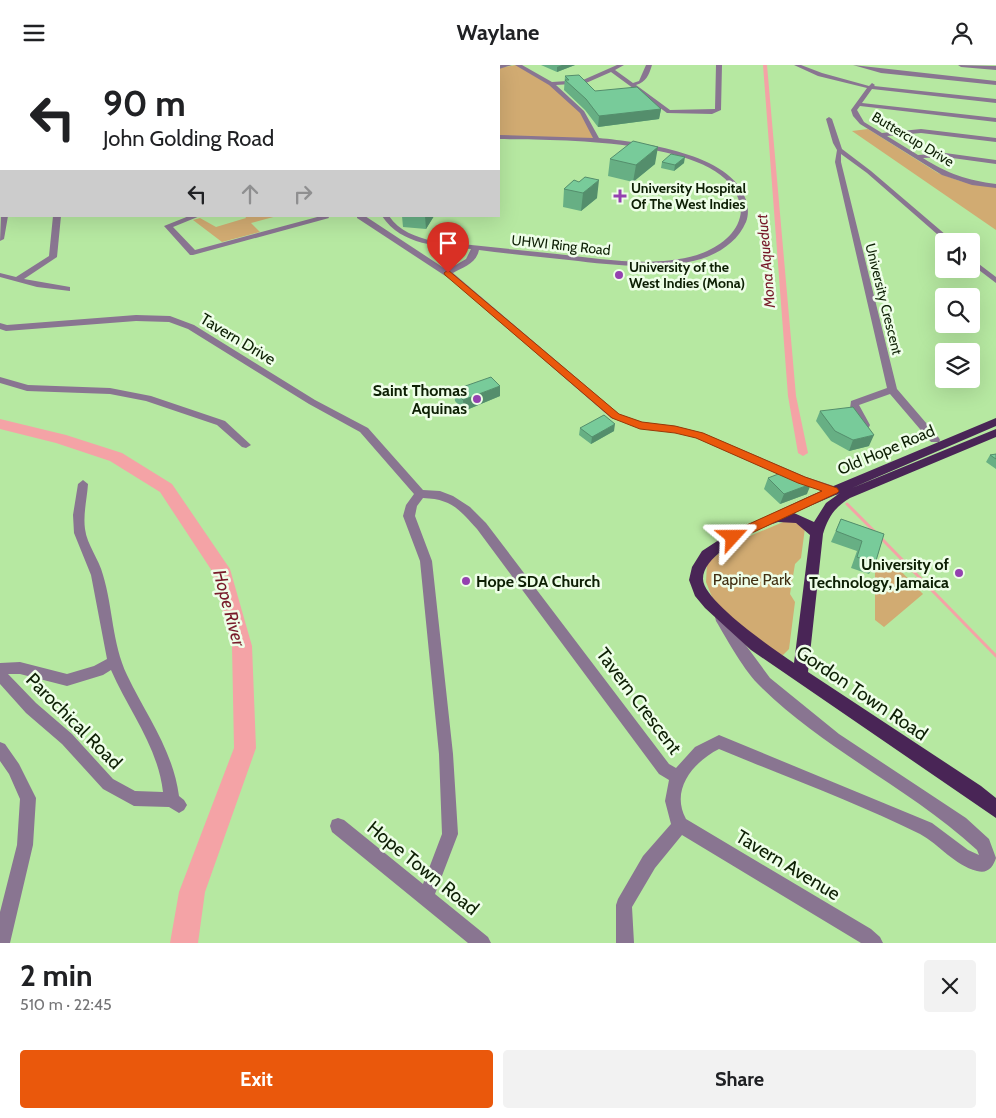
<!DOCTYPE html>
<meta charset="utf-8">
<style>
body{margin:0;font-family:Cabin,sans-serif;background:#f2f2f2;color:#202124;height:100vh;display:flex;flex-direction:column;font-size:19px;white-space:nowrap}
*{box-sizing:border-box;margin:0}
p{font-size:16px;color:#757577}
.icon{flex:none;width:28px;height:28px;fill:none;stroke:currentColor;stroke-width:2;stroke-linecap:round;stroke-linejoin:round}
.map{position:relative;height:878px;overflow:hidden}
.panel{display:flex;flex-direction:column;background:#fff;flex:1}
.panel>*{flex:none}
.top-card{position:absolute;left:0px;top:0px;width:500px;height:152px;box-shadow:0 5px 20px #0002;background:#fff;color:#202124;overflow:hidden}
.buttons{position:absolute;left:935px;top:168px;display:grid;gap:10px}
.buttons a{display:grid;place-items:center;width:45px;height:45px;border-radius:5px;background:#fff;box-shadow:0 5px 20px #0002;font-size:25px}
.pin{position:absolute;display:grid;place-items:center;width:42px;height:42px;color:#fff;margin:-51px -21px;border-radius:50% 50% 50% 0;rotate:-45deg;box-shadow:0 0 5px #0007}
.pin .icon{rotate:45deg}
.me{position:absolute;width:55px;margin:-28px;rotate:66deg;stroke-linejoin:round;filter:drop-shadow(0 0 4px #0008)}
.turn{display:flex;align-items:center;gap:18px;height:105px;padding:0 20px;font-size:22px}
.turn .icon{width:65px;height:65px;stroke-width:2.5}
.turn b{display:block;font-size:35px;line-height:42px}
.lanes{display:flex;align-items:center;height:48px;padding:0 20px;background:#0003;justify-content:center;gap:25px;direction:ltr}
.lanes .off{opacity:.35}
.round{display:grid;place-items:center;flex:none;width:52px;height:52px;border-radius:5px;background:#f2f2f2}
.summary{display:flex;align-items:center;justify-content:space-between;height:85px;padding:0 20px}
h1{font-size:30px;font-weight:700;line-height:38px}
.cta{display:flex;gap:10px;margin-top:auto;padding:10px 20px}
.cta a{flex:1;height:58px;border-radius:5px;background:#ea580c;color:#fff;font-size:20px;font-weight:700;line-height:58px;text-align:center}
.cta a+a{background:#f2f2f2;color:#202124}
header{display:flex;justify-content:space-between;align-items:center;height:65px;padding:0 20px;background:#fff;font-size:22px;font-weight:700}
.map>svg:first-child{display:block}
</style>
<header><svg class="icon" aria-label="menu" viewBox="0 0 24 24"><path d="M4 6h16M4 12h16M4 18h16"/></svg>Waylane<svg class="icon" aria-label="person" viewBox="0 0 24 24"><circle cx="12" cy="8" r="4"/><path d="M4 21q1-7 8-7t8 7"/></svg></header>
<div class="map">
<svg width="996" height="878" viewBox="0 0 996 878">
<rect width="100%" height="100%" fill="#b6e8a1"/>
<path fill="#d1ab72" d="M516,0L552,21L581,47L595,74L499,72V3Z
M868,64L938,108L960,116L996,122V165L852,66Z
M245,151H277L251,158L260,167L222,177L193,155L200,153L216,162L246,153Z
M788,455L796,457L805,463L801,493L795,499L790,529L795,537L789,584L783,590L770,587L723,545L712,532L706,517L707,498L731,479Z
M892,497L923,529L884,562L875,555V502Z"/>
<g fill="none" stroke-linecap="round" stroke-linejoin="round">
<path stroke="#f4a3a6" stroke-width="3" d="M847,439L875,467
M881,473L996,591"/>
<path fill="#f4a3a6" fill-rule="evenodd" d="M763,0H767L796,331L808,388L803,391L798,388L788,331Z"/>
<path fill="#f4a3a6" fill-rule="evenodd" d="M0,354L66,370L122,388L172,419L230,504L252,581L256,683L205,827L198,878H170L179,827L234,683L232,581L212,506L160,427L110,396L56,378L0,364Z"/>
<path fill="#897591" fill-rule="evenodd" d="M379,0H389L390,1H381Z
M501,0H512L499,4L497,1Z
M515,0H522L552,17L583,15L617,0H624L615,5L633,18L639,16L646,0H652C649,10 646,17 636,20L670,45L715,44L716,0H722L721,45L712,49L667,48L611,7L586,18L556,20L584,46L599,73C640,77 732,88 746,135C748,142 749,149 746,157C738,176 720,188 701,194C659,206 612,200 569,195C539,192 509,189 479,185C476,199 463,202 453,208L619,349L641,357L675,361L703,368L806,412L846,425L848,428L846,431L842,432L798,418L696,373L675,367L640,363L611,353L453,216L357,153V151H365L447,205L466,194L471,184C439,181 402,181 382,151H389C399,166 416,172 433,176C474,180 516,185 557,189C602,194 652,203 697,190C715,184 735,172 740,152C742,145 740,139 738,133C719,72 551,75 499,74V70L593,73L580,48L549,20Z
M794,0H801L822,8L869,21L872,18L875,20L874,21L996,34V38L872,24L862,38L996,53V57L860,41L857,45L864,57L882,68L921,64L996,73V77L921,68L887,71L918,90L945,88L996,95V99L945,92L923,93C948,109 967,115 996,119V123L972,120L942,110L860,59L853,51L851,45L867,23L818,11Z
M853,0L996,16V20L881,8Z
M958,0L996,1V5L961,2Z
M829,52L832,54L842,84L871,106L953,176H945L867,108L841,89V97L897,324L939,373L940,375L939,377H931L890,329L859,340L870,360L869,362H861L850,344L851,336L887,323L835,97L837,85L833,78L826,54Z
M0,65H1V69H0Z
M0,100H1V104H0Z
M0,129H1V133H0Z
M1,150V151H8L4,174L0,176Z
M53,151H61L57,192L24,214L70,222V226L37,222L0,212V208L16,212L49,191Z
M189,151H200L173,162L195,185L321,151H328L329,153L193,190H190L164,161Z
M971,193L996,212V218L971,199Z
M136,250L170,251L194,260L315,335L368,363L423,425L440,426L453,431L470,442L486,458L669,699L676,703L695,682L719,670L932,758L968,785L979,790L977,785C911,724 826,686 761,622C744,606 728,576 716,556L715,552L716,548L721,547L726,548L739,571L770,613L839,669L966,753L989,774L996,793C993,802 988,809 977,806C954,800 940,780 920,769C855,737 786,712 719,684C693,697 670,725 686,754L871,864L880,872L883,878H861L682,770L655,803L632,842L634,878H616V840L618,834L643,791L671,759L665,736L669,715L659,709L477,464C459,444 451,434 423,433L417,441L415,451L432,496L453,689L458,769L435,829L488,872L491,878H468L332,767L330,761L332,755L338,753L344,755L423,819L442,769L439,689L420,496L403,451L406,440L414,429L360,367L309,339L188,264L169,257L136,256L6,266L0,264V258L7,260Z
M0,312L28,320L110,323L151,331L225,356L251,380L246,383L242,382L217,360L146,336L110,329L27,326L0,318Z
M83,415L88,419C87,434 83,449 85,464C87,480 99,494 103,510C113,543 112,578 127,610C146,650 173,685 179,731L184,735L187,740L184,745L179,748L169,742L134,741L103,724L62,679L26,648L0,619V598L20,597L67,609L94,601L107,594L91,510L74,468L73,450L78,419ZM111,605C129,646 158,682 163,727L135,726L113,714L72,669L36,638L8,609H20L67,621L103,610Z
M0,677L5,679L19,699L36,733L33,780L10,878H0V847L17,780L20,734L9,709L0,696Z"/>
<path fill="#492556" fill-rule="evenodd" d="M996,353V361L852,423L996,364V372L850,433C835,442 828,452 823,469L808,607L981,721L996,733V753L751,585L705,543L695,531L689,515L692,502L702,486L728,469L812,430ZM840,428L826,438L814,457L794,448ZM778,457L796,458L810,470L794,598C776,586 703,536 703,514C703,488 757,464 778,457Z"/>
</g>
<path fill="#67af84" d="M296,0H317L316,1H296Z
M541,0H575L557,7Z
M565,11L595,26L661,44L659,54L598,62L585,45L564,25Z
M610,94L655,99L633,117L608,111Z
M662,97L684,98L674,106L661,103Z
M574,115L597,133L581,146L563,142L564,124Z
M402,151H434L426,164L403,162Z
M454,325L500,331L464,346L455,336Z
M820,346L869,381L849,386L831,376L816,356Z
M580,363L614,366L591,379L579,370Z
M996,389V404L986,397L990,390Z
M768,413L807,429L780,439L764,424Z
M841,454L884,469L875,499L869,509L851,503L857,486L831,477Z"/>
<path fill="#548e6c" d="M562,0H575L557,7V2Z
M661,44L659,54L598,62L599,51Z
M658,82L655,99L633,117L636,100Z
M685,92L684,98L674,106L675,100Z
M599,115L597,133L581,146L583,128Z
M425,151H434L426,164Z
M500,321V331L464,346L463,335Z
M615,359L614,366L591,379L592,372Z
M874,370L869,381L849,386L853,375Z
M811,419L807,429L780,439L784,429Z"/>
<path fill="#78cb9a" stroke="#548e6c" d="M252,0H285L284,1H251Z
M579,10L595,26L637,22L661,44L599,51L586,34L565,15H569L565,11Z
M633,76L658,82L636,100L610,94Z
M671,89L685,92L675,100L662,97Z
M585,112L599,115L583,128L564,124L574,115L579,117Z
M491,312L500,321L463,335L454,325Z
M853,342L874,370L853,375L835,366L820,346Z
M604,350L615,359L592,372L580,363Z
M996,389V394L990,390Z
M786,406L811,419L784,429L768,413Z
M841,454L884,469L875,499L857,492L862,476L836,466Z"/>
<path fill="#ea580c" stroke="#983908" d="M448,205L619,349L642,357L675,361L703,368L805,412L837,423L839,426L837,428L737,475H729L727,472L729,468L822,426L798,418L696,373L675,368L640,364L612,353L445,210L444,208Z"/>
<g fill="#9441b0" stroke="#eefee8" stroke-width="2">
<path d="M617.5 123.5h5v5h5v5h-5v5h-5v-5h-5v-5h5z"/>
<circle cx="619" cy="210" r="5"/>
<circle cx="477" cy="334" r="5"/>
<circle cx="959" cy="508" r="5"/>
<circle cx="466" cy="516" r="5"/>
</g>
<g text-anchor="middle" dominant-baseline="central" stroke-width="5" stroke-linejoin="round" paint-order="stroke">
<g font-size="14" fill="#0d1f04" stroke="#eefee8">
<text transform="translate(913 74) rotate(31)">Buttercup Drive</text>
<text transform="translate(561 180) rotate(6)">UHWI Ring Road</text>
<text transform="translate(884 234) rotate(76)">University Crescent</text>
</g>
<g font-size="14" font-weight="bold" fill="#0d1f04" stroke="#eefee8" text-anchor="start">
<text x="631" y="123">University Hospital<tspan x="631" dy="16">Of The West Indies</tspan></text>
<text x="629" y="202">University of the<tspan x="629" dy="16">West Indies (Mona)</tspan></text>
</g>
<g font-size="15" font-style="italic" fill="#771a29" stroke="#eefee8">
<text transform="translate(766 196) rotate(-95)">Mona Aqueduct</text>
</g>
<g font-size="16" fill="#0d1f04" stroke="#eefee8">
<text transform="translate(238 274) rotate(31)">Tavern Drive</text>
<text transform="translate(886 385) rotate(-23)">Old Hope Road</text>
</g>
<g font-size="16" font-weight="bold" fill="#0d1f04" stroke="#eefee8" text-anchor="end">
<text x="467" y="325">Saint Thomas<tspan x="467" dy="18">Aquinas</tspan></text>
<text x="949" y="499">University of<tspan x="949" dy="18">Technology, Jamaica</tspan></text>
<text x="476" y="516" text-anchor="start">Hope SDA Church</text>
</g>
<g font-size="16" fill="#412f12" stroke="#eefee8">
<text x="752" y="514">Papine Park</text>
</g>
<g font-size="18" font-style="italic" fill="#771a29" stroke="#eefee8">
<text transform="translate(229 543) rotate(75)">Hope River</text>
</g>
<g font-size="19" fill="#0d1f04" stroke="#eefee8">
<text transform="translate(862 628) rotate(34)">Gordon Town Road</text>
<text transform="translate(639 636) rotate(53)">Tavern Crescent</text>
<text transform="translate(74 656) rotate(45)">Parochical Road</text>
<text transform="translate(788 800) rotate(31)">Tavern Avenue</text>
<text transform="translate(423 803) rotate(39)">Hope Town Road</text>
</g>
</g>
</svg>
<div class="buttons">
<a><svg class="icon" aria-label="sound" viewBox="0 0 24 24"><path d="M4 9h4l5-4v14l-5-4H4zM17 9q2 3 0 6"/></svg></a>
<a><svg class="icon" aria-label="search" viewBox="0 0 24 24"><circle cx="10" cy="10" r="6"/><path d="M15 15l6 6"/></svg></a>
<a><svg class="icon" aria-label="layers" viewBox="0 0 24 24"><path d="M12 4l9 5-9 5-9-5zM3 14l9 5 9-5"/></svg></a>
</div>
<div class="pin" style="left:448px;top:208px;background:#d93025"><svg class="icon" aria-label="arrive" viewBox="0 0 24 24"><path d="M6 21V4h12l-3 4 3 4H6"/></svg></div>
<svg class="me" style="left:733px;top:472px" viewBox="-20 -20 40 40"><path d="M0-17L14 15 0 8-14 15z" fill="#ea580c" stroke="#fff" stroke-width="4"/></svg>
<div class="top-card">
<div class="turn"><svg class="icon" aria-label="left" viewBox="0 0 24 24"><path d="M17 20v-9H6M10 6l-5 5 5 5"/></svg><div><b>90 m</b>John Golding Road</div></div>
<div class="lanes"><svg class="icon" aria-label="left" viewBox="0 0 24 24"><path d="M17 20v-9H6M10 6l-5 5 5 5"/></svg><svg class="icon off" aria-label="ahead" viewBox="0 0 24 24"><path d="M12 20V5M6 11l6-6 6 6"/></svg><svg class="icon off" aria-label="right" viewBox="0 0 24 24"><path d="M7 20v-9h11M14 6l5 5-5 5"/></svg></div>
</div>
</div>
<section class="panel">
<div class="summary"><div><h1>2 min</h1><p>510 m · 22:45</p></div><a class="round"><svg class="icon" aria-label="close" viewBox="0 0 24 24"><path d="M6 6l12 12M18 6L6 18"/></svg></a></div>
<div class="cta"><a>Exit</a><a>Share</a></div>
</section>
